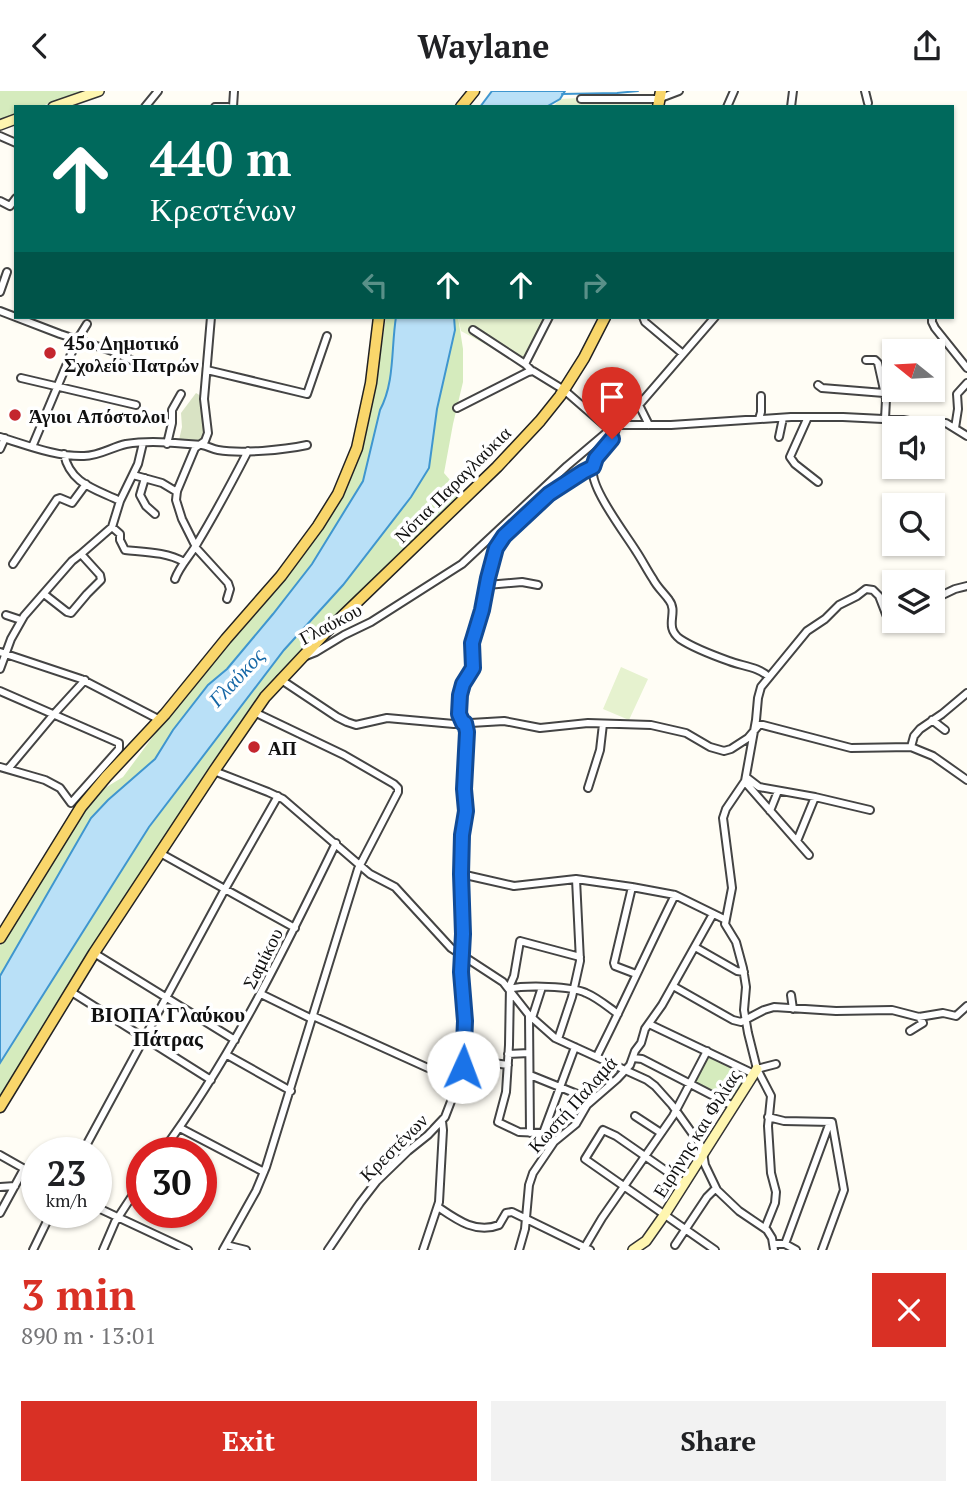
<!DOCTYPE html>
<meta charset="utf-8">
<style>
body{margin:0;font-family:"PT Serif",serif;background:#f2f2f2;color:#202124;height:100vh;display:flex;flex-direction:column;font-size:26px;white-space:nowrap}
*{box-sizing:border-box;margin:0}
p{font-size:23px;color:#757577}
.icon{flex:none;width:38px;height:38px;fill:none;stroke:currentColor;stroke-width:2;stroke-linecap:round;stroke-linejoin:round}
.map{position:relative;height:1159px;overflow:hidden}
.side{display:flex;flex-direction:column;background:#fff;flex:1}
.side>*{flex:none}
.hud{position:absolute;left:14px;top:14px;width:940px;height:214px;border-radius:0px;box-shadow:0 2px 5px #0004;background:#00695c;color:#fff;overflow:hidden}
.needle{width:46px;rotate:288deg}
.fabs{position:absolute;left:882px;top:248px;display:grid;gap:14px}
.fabs a{display:grid;place-items:center;width:63px;height:63px;border-radius:0px;background:#fff;box-shadow:0 2px 5px #0004;font-size:35px}
.speed{position:absolute;left:21px;top:1046px;display:flex;gap:14px;font-size:35px;font-weight:700;text-align:center}
.speed>*{display:grid;place-content:center;width:91px;height:91px;border-radius:50%;background:#fff;box-shadow:0 2px 5px #0004;line-height:1}
.speed small{font-size:18px;font-weight:400}
.speed .limit{border:10px solid #d22;background:#fff;color:#111}
.pin{position:absolute;display:grid;place-items:center;width:60px;height:60px;color:#fff;margin:-72px -30px;border-radius:50% 50% 50% 0;rotate:-45deg;box-shadow:0 0 7px #0007}
.pin .icon{rotate:45deg}
.me{position:absolute;width:77px;margin:-38px;rotate:2deg;stroke-linejoin:round;filter:drop-shadow(0 0 5px #0008)}
.turn{display:flex;align-items:center;gap:24px;height:147px;padding:0 21px;font-size:32px}
.turn .icon{width:91px;height:91px;stroke-width:2.5}
.turn b{display:block;font-size:49px;line-height:60px}
.lanes{display:flex;align-items:center;height:66px;padding:0 21px;background:#0003;justify-content:center;gap:35px;direction:ltr}
.lanes .off{opacity:.35}
.round{display:grid;place-items:center;flex:none;width:74px;height:74px;border-radius:0px;background:#f2f2f2}
.overview{display:flex;align-items:center;justify-content:space-between;height:119px;padding:0 21px}
h1{font-size:42px;font-weight:700;line-height:52px;color:#d93025}
.button{display:flex;gap:14px;margin-top:auto;padding:14px 21px}
.button a{flex:1;height:80px;border-radius:0px;background:#d93025;color:#fff;font-size:28px;font-weight:700;line-height:80px;text-align:center}
.button a+a{background:#f2f2f2;color:#202124}
header{display:flex;justify-content:space-between;align-items:center;height:91px;padding:0 21px;background:#fff;font-size:32px;font-weight:700}
.map>svg:first-child{display:block}
</style>
<header><svg class="icon" aria-label="back" viewBox="0 0 24 24"><path d="M15 5l-7 7 7 7"/></svg>Waylane<svg class="icon" aria-label="share" viewBox="0 0 24 24"><path d="M12 15V3M7 8l5-5 5 5M5 13v7h14v-7"/></svg></header>
<div class="map">
<svg width="967" height="1159" viewBox="0 0 967 1159">
<rect width="100%" height="100%" fill="#fffdf5"/>
<path fill="#d5ebbd" d="M0,0H83L39,16H16V24L0,30Z
M386,226H396C391,257 395,291 380,319L363,390L312,473L273,523L227,578L208,594L173,639L155,668L108,709L91,727L0,885V855L79,725L100,700L123,686L177,613L227,551L344,392L376,294Z
M454,226H458L463,258V291L453,333L444,382L462,403L316,542L258,605L207,679L70,892L0,1007V972L149,737L284,559L343,494L429,377L437,318L455,239Z
M708,962L749,983L731,1011L693,991Z"/>
<path fill="#d9e3c4" d="M196,302L201,305C201,319 209,333 203,347L198,350L179,349L182,336L181,322Z"/>
<path fill="#e6f2cf" d="M653,3L651,16H553L560,8Z
M458,226H553L527,276L461,240Z
M621,576L648,588L629,629L603,618Z"/>
<path fill="#b9e0f7" stroke="#3f96cf" stroke-width="2" d="M492,0H565L560,8L546,16H480Z
M396,226H454L455,239L437,318L429,377L411,406L343,494L284,559L149,736L0,972V885L91,727L108,709L155,668L173,639L208,594L227,578L273,523L312,473L363,390L380,319C395,291 391,257 396,226Z"/>
<g fill="none" stroke-linecap="round" stroke-linejoin="round">
<path stroke="#3f96cf" stroke-width="2" d="M562,3L617,2L638,0"/>
<defs>
<path id="street" d="M865,0L868,12
M581,8H658L679,0
M145,16L158,0
M215,16H228
M233,16L234,0
M727,16L734,0
M791,16L793,0
M0,45L16,52
M0,110L10,115L16,107
M0,201L7,181
M0,220L60,243L112,260L148,277
M211,226L204,308L208,342L205,350L195,357L177,400L176,409L182,428L197,458L228,492L230,498L227,508
M643,226L645,231L683,263
M932,226V231L935,237L967,277
M473,239L525,273L532,280
M866,269H875L878,272L886,308L885,328
M525,273L549,226
M207,279L307,303L327,245
M21,287L136,314
M818,294L822,297L884,302
M639,314L649,334
M457,317L528,281L533,280L564,299L610,339
M808,326L790,366L795,373L818,391
M759,328L761,321V305
M955,337L958,318L957,303L967,292
M0,346C27,354 56,366 84,365C99,365 112,356 126,353C150,349 178,352 202,354C208,355 212,358 218,359C242,363 283,359 307,354
M779,346L783,327
M167,353L172,332V319L181,303
M32,356L77,249L87,233
M0,358L5,347
M64,363C70,393 96,398 120,410L138,373L143,352
M912,377V376
M133,384L162,392L177,401
M145,387L140,404L146,415L155,423
M112,436L120,443V449L125,459C145,461 167,461 184,471
M13,473L57,408L60,407L72,412L86,393
M175,488C180,474 191,464 198,451C216,421 232,391 248,360
M487,494L522,491L538,494
M44,503L67,521L71,522L87,503L101,489L100,484L81,463
M934,508L955,498L967,495
M6,524L21,529
M0,561L81,588L160,629
M306,565L316,561L344,544L371,531L462,473L567,375L639,314L715,226
M0,578L11,548L24,525L72,470L81,463L112,436L120,410
M769,586C759,576 742,575 729,570C715,565 692,556 680,548C663,535 679,522 669,509C664,502 657,496 653,488C647,479 642,469 636,460C626,444 592,399 593,381C594,361 614,353 617,334H671L791,326H843L903,329L927,333L946,332L967,345
M280,588L337,626L347,631L356,634L387,627L454,633L504,630L540,637L588,632L651,634L686,642L710,656L724,660L731,658L748,647L759,634H763L851,657L911,656L914,645L920,638L942,623L967,602
M0,600L119,652V658L71,712L60,697L45,689L0,676
M932,629L945,639
M463,632L459,625L460,605L473,577L472,552L482,519L487,487L496,457L504,445L549,403L583,381L593,376
M911,656L933,665L967,689
M8,678L54,623L85,589
M214,680L268,701L283,708L370,783L395,796L451,857L503,891L529,924L555,947L647,989L655,995L672,1014L702,1056L705,1074L717,1099L739,1120L767,1139L772,1147L774,1159
M746,686L759,696L815,706L870,719
M745,691L809,764
M588,697L600,659L603,633
M770,720L778,700
M797,750L815,706
M160,762L295,837
M461,783L514,795L576,788L632,796L675,804L724,828
M632,796L614,872L615,875L636,883
M695,856L737,880L744,881
M94,862L235,949
M673,895L733,929L741,931L764,919L774,916L836,920L892,919L919,926L943,922L956,925L967,915
M509,898C525,894 572,895 586,902C598,907 608,916 618,923
M70,900L211,989
M261,903L312,928
M791,904L793,918
M313,925L459,991
M529,925L530,1042
M532,927L542,896
M649,933L754,983
M910,940L923,932L919,926
M558,948L572,906L580,870L576,788
M508,963L529,962
M227,964L291,1000
M597,965C624,912 648,858 675,804
M633,967L642,968L733,1015
M464,968L508,974
M757,978L776,973
M530,984L582,1005L591,1010
M635,1025L661,1042
M768,1026L784,1030L832,1031L844,1099L822,1159
M180,1037L264,1081
M543,1042L575,956
M554,1051L543,1042L519,1041L498,1031L506,1001L509,954L510,894L514,885L520,850L580,866
M82,1062L225,798L278,705
M161,1062C232,966 284,859 336,752
M0,1064L37,1085
M685,1093L616,1045L603,1039L585,1068L715,1159
M0,1096L15,1095
M96,1116L188,1159
M438,1116C457,1129 476,1143 499,1134L506,1122L512,1121L590,1159
M0,1122L24,1078
M765,1137L775,1112L776,1101L771,1082L768,1035L771,1005L757,978L748,942L744,919L746,896L743,877L736,851L725,833L732,797L723,727L726,718L745,690L756,629L758,607L761,596L807,540L825,528L839,514L857,505L866,498L873,499L879,505L891,536
M774,1153H785L796,1159
M785,1153L830,1031
M226,1154L246,1159
M675,1154L707,1106L716,1097
M33,1159L51,1122
M103,1159L115,1131L142,1090
M223,1159L256,1100L266,1076L358,778L398,701V697L394,693L344,664L254,621
M328,1159L360,1112L377,1090L408,1060L428,1044L445,1026L463,979L465,930L462,885L463,843L461,783L462,744L466,720L464,698L467,645L465,632
M423,1159L439,1111L443,1039L442,1030
M519,1159L525,1138L529,1094L533,1082L554,1051L576,1033L587,1014L617,988L630,974L635,960L641,952L645,938L662,914L713,823
M583,1159L602,1127L673,1025L707,960"/>
<path id="secondary" d="M53,16L99,0
M0,34L16,28
M633,1159L646,1150L665,1123L757,978"/>
<path id="primary" d="M461,16L474,0
M658,16L661,0
M0,847L81,716L106,686L165,623L226,548L281,485L318,435L338,403L357,357L371,292L379,226
M0,1016L94,862L214,680L265,606L325,542L497,376L540,330L560,305L584,267L605,226"/>
</defs>
<use href="#street" stroke="#444" stroke-width="10"/>
<use href="#secondary" stroke="#333" stroke-width="12"/>
<use href="#primary" stroke="#222" stroke-width="13"/>
<use href="#street" stroke="#fff" stroke-width="6"/>
<use href="#secondary" stroke="#fff6b0" stroke-width="9"/>
<use href="#primary" stroke="#f9d66b" stroke-width="10"/>
</g>
<g fill="none" stroke-linecap="round" stroke-linejoin="round">
<defs>
<path id="route" d="M463,976L465,930L461,881L463,843L461,783L462,744L466,720L464,698L467,641L465,632H463L459,623L460,604L463,593L473,577L472,552L482,519L488,487L496,457L504,445L549,403L583,381L593,376L596,367L612,348"/>
</defs>
<use href="#route" stroke="#114b97" stroke-width="18"/>
<use href="#route" stroke="#1a73e8" stroke-width="12"/>
</g>
<g fill="#c4262e" stroke="#fff" stroke-width="2.5">
<circle cx="50" cy="262" r="7"/>
<circle cx="15" cy="324" r="7"/>
<circle cx="254" cy="656" r="7"/>
</g>
<g text-anchor="middle" dominant-baseline="central" stroke-width="7" stroke-linejoin="round" paint-order="stroke">
<g font-size="19" font-weight="bold" fill="#111" stroke="#fff" text-anchor="start">
<text x="64" y="251">45ο Δημοτικό<tspan x="64" dy="22">Σχολείο Πατρών</tspan></text>
<text x="29" y="324">Άγιοι Απόστολοι</text>
<text x="268" y="656">ΑΠ</text>
</g>
<g font-size="19" fill="#111" stroke="#fff">
<text transform="translate(452 393) rotate(-45)">Νότια Παραγλαύκια</text>
<text transform="translate(330 532) rotate(-28)">Γλαύκου</text>
<text transform="translate(262 867) rotate(-63)">Σαμίκου</text>
<text transform="translate(572 1013) rotate(-48)">Κωστή Παλαμά</text>
<text transform="translate(696 1042) rotate(-58)">Ειρήνης και Φιλίας</text>
<text transform="translate(393 1056) rotate(-45)">Κρεστένων</text>
</g>
<g font-size="21" font-style="italic" fill="#1768a6" stroke="#fff">
<text transform="translate(236 586) rotate(-47)">Γλαύκος</text>
</g>
<g font-size="21" font-weight="bold" fill="#111" stroke="#fff">
<text x="168" y="923">ΒΙΟΠΑ Γλαύκου<tspan x="168" dy="24">Πάτρας</tspan></text>
</g>
</g>
</svg>
<div class="fabs">
<a><svg class="needle" viewBox="-14 -14 28 28"><path d="M0-13l5 13h-10z" fill="#e53935"/><path d="M0 13l5-13h-10z" fill="#757577"/></svg></a>
<a><svg class="icon" aria-label="sound" viewBox="0 0 24 24"><path d="M4 9h4l5-4v14l-5-4H4zM17 9q2 3 0 6"/></svg></a>
<a><svg class="icon" aria-label="search" viewBox="0 0 24 24"><circle cx="10" cy="10" r="6"/><path d="M15 15l6 6"/></svg></a>
<a><svg class="icon" aria-label="layers" viewBox="0 0 24 24"><path d="M12 4l9 5-9 5-9-5zM3 14l9 5 9-5"/></svg></a>
</div>
<div class="speed"><div>23<small>km/h</small></div><div class="limit">30</div></div>
<div class="pin" style="left:612px;top:348px;background:#d93025"><svg class="icon" aria-label="arrive" viewBox="0 0 24 24"><path d="M6 21V4h12l-3 4 3 4H6"/></svg></div>
<svg class="me" style="left:463px;top:976px" viewBox="-20 -20 40 40"><circle r="19" fill="#fff"/><path d="M0-13L10 11 0 6-10 11z" fill="#1a73e8"/></svg>
<div class="hud">
<div class="turn"><svg class="icon" aria-label="ahead" viewBox="0 0 24 24"><path d="M12 20V5M6 11l6-6 6 6"/></svg><div><b>440 m</b>Κρεστένων</div></div>
<div class="lanes"><svg class="icon off" aria-label="left" viewBox="0 0 24 24"><path d="M17 20v-9H6M10 6l-5 5 5 5"/></svg><svg class="icon" aria-label="ahead" viewBox="0 0 24 24"><path d="M12 20V5M6 11l6-6 6 6"/></svg><svg class="icon" aria-label="ahead" viewBox="0 0 24 24"><path d="M12 20V5M6 11l6-6 6 6"/></svg><svg class="icon off" aria-label="right" viewBox="0 0 24 24"><path d="M7 20v-9h11M14 6l5 5-5 5"/></svg></div>
</div>
</div>
<section class="side">
<div class="overview"><div><h1>3 min</h1><p>890 m · 13:01</p></div><a class="round" style="background:#d93025;color:#fff"><svg class="icon" aria-label="close" viewBox="0 0 24 24"><path d="M6 6l12 12M18 6L6 18"/></svg></a></div>
<div class="button"><a>Exit</a><a>Share</a></div>
</section>
